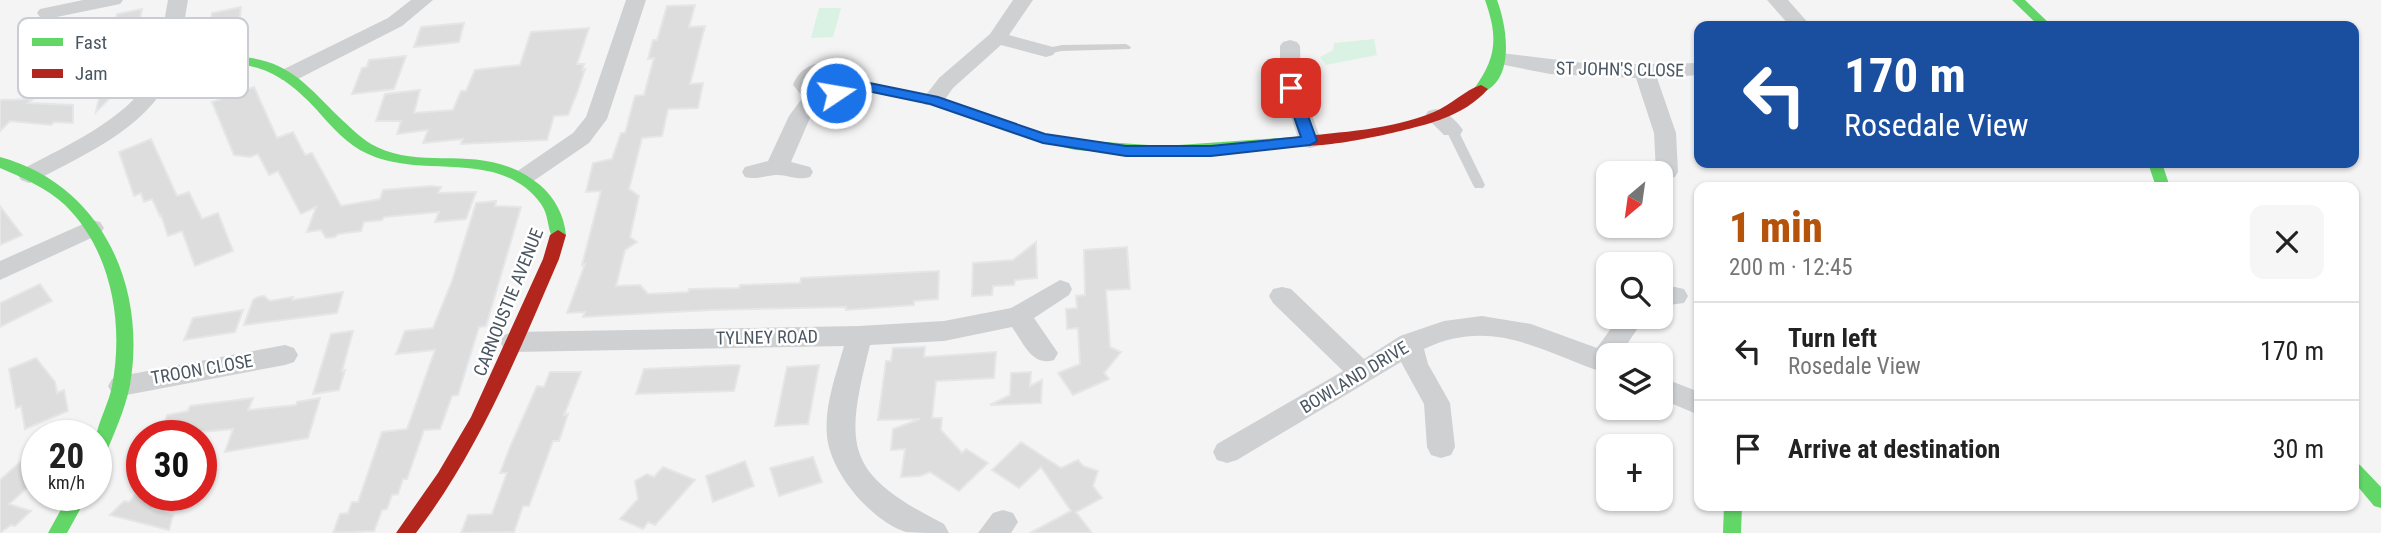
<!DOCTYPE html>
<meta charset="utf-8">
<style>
body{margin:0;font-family:"Roboto Condensed",sans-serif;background:#f6f6f6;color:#222;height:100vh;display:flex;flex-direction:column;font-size:26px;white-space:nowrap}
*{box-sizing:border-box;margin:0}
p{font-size:23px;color:#767676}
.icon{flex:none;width:38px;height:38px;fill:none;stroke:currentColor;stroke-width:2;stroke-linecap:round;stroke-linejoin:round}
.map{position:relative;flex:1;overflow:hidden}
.drawer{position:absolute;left:1694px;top:182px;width:665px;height:329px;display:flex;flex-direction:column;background:#fff;border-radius:14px;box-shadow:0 2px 5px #0004}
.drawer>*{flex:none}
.banner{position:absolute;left:1694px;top:21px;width:665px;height:147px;border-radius:14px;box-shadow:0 2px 5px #0004;background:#1a4fa0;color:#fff;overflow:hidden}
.needle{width:46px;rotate:209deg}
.tools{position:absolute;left:1596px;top:161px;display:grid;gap:14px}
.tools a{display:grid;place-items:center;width:77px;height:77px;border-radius:14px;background:#fff;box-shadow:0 2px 5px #0004;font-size:35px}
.speed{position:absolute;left:21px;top:420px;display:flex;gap:14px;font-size:35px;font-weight:700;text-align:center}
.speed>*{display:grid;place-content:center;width:91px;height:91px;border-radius:50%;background:#fff;box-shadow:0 2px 5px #0004;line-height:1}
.speed small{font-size:18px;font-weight:400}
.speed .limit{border:10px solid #d22;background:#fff;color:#111}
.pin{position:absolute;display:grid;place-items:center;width:60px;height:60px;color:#fff;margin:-30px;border-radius:14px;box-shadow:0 4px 10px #0006}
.me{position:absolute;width:77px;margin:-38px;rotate:78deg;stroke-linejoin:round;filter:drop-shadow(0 0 5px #0008)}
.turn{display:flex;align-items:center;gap:24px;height:147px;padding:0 35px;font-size:32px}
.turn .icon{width:91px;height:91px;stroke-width:2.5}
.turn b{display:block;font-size:49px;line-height:60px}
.round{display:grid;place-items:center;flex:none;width:74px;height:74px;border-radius:14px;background:#f6f6f6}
.overview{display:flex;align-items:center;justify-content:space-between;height:119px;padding:0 35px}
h1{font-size:42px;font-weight:800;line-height:52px;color:#b45309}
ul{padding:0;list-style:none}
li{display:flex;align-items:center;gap:21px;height:98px;padding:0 35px;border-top:2px solid #e0e0e0}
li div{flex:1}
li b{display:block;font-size:26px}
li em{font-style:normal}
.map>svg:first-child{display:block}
</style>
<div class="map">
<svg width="2381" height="533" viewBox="0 0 2381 533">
<rect width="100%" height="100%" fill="#f4f4f4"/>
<path fill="#d9f2e3" d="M819,8H841L833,37L811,38Z
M1374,39L1377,55L1326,65L1320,57L1333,50L1334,43Z"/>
<path fill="#ddddde" stroke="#e5e6e7" stroke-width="2" d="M695,5L689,27L705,26L690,84L703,83L698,108L668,109L662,136L642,138L629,189L639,196L630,237L637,242L625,250L616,286L640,285L648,294L688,292L689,289L739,288L740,285L800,283L801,278L939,271L938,299L914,301V305L846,310V307L711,310L583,317L585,312L567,313L585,264L582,265L601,191L586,192L593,163L612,159L621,133H625L635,96L644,95L654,58L648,59L653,40H657L667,6Z
M241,7L238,37L213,43V35L208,36L212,13Z
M142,9L129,79L96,112L117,14Z
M464,23L459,42L414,47L421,27Z
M589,28L577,64H584L582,70L585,69L577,93L568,115L554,116L547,140L461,144L463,139L423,143L428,130L397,134L401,121H376L385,94L420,90L414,113L453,110L461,91H466L475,70L520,65L531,32Z
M406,56L394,89L352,94L362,68L367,67L369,60Z
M254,87L277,138L293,132L305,155L312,153L341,206L380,199L383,190L431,186L441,187L438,193L476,192L466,219L435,222L439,212L384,217L382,220L364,222L361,231L338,234L335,237L326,238L321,230L307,232L316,207L301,214L278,171L269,175L258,154L250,157L234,155L212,102Z
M33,99L28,103L73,105V123L54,122L51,125L10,121L0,131V100Z
M151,139L177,196L189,192L202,219L218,213L233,251L195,266L182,231L168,236L161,215L160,216L152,199L144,202L141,193L134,196L119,152Z
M496,201L495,206L521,207L486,326L479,327L458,395L452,396L440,429L424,430L407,479H403L398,494L392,495L387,509L382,510L374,531L333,533L340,514L348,513L352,502H358L382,432L407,429L435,350L396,354L405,331L433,328L452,281L476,203Z
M0,206L22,235L0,245Z
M1036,242L1037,278L1015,280L1014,285L993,286L992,295L972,296L973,263L1013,260Z
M1127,247L1130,289L1106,290L1110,347L1121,352L1104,373L1109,379L1073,395L1058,373L1080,364L1078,328L1067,329L1066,309L1077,308L1076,296L1085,295L1084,250Z
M40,284L52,301L0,327V303Z
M343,292L337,313L244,325L253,300L258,297L264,296L270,301L293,297L292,300Z
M243,310L235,332L184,340L193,318Z
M353,331L342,371L345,370L339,390L313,394L331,334Z
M925,347L924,357L996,352L994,378L936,381L932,418H942L941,430L962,453L966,449L988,463L959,491L930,472L920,476L901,477L905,449L891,450L893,429L920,419L878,420L886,361H891L893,348Z
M36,358L55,382L57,393L64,390L68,411L25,429L21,406L16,408L9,369Z
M737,365L740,366L734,391L636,394L644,369Z
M819,365L808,424L775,426L787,367Z
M550,372H581L564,415L568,414L559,441H553L529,506H523L514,532L461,533L468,515L492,514L507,473H500L510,447L537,386L544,387Z
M1031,372L1030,386L1042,380L1041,403L990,405L1010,395L1011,373Z
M253,398L248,410L296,405L297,402L320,398L308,438L225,452L233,429L160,436L167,415L188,411L190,406Z
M1021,442L1061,468L1078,460L1083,466L1098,471L1093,486L1102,498L1076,512L1092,533H1030L1071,511L1041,467L1019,488L992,470Z
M37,447V479L9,504L31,511L15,526L11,525L0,533V480Z
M813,457L822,482L779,496L770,468Z
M745,461L754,486L713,502L706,476Z
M663,467L695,480L655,525L648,522L643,529L620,519L638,499L635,481L647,474L654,477Z
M135,495H166L153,509L173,515L169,530L110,515L124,501L129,502Z"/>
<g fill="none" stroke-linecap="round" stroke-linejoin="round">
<path fill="#ced0d2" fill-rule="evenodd" d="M1126,44L1131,47L1130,49L1062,51L1046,54L1041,51L1042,49L1062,45Z
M1452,126L1458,130L1485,185L1483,188H1475L1473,185L1446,130Z"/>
<path fill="#ced0d2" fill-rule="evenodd" d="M83,0H123L120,4L47,19L40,17L37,13L40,9Z
M168,0H188C183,26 181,55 169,79C145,129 83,155 37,180L29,183L21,180L18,175L21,170C59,149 129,119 148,79C160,55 163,26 168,0Z
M411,0H433L402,26L296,80H282L278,75L282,70L388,18Z
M626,0H646L607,119L589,143L532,182L524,185L516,182L513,177L516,172L573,133L586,117Z
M1013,0H1033L1009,35L1053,47L1056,51L1053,55L1046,57L1001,45L953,88L941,105H925L922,100L939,78L990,34Z
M1767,0H1788L1811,26H1790Z
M1290,40L1297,42L1300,46L1301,83L1321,141L1318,146L1310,148L1302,146L1299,141L1280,83V46L1283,42Z
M1501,53L1600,65L1699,63V75L1657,78L1676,133L1678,172L1675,177L1661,178V173L1656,172L1654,133L1636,78L1550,74L1494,63L1491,59L1494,55Z
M830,60L855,66L863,77C856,96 841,102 822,101L810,118L791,162L810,167L813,172L810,177C797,181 787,174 775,175C764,176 756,180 745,177L742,172L745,167L768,161L789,116L803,97L793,85C800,67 813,64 830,60ZM830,73L841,76L838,84L827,88L816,86L818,78Z
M1436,109C1447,112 1457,121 1463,130L1460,135H1444L1425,116L1428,111Z
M92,220L100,222L104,228L100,234L0,280V261Z
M1060,280L1069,283L1072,289L1069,295L1034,318L1058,353L1054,360C1032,367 1023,342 1012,327L944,341L870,345C844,448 844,473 944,524L949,533C936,533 917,533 906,532C871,521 830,472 827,436C824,406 836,375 844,346L513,352L504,349L500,342L504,335L513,332L859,326L944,321L1011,308Z
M1282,287L1291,289L1364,359L1400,336L1444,321L1482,316L1531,324L1597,348L1619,317H1645L1620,355H1608V374C1543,353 1494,316 1424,349L1428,364L1450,403L1455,447L1451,455L1441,458L1431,455L1427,447L1424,404L1401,362L1237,460L1227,463L1217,460L1213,452L1217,444L1343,371L1273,303L1269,296L1273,289Z
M1675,287L1684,289L1688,296L1684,303L1661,306V288Z
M285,345L294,348L298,355L294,362L285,365L121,396L112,393L108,386L112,379L121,376Z
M1661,377L1699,392V415L1661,399Z
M1003,510L1013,513L1018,522L1011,533H978L993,513Z"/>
<path fill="#63d668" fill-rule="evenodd" d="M1485,0H1497C1507,26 1516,81 1481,93L1474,89C1497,57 1498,37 1485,0Z
M2012,0H2025L2052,26H2039Z
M228,56C285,57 302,80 339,117C351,128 362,140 377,147C429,172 485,140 540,185C555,198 564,215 566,235L563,239H553C547,228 549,215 541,204C500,147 423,180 368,154C347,145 331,126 316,109C264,53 232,60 162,75L155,71L157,68Z
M851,79L939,97L1042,133L1075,140L1164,146L1295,137L1302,142L1295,147L1164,156L1075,150L1034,140L931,104L846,86L844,83L846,80Z
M0,157C102,185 147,286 130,385C125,410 114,433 105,456L102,461L96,463C96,454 95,440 97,432C101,416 109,402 112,386C124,324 112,251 65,205C47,188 23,178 0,168Z
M2148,163H2162L2170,187H2156Z
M2354,463L2360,465L2381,487V508L2374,506L2354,482Z
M69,495H88L67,533H48Z
M1724,506H1742L1741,533H1723Z"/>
<path fill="#b3261e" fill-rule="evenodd" d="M1481,85L1488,89C1477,102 1459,113 1442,119C1421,128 1302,156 1288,142L1295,137C1341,132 1391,130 1434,112C1451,105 1465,90 1481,85Z
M558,230L566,235L559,259C518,354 479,450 416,533H396L438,473L471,417L543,259L550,235Z"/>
</g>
<path fill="#1a73e8" stroke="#114b97" stroke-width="2" d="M850,79L938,97L1045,134L1126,146H1211L1301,137L1284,88L1291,84L1298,88L1317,141L1310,145L1211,156H1126L1043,143L930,104L853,88L841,97H831V90Z"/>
<g text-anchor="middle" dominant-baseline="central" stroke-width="5" stroke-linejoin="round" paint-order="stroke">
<g font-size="18" fill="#4a5661" stroke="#fff">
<text transform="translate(1620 69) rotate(1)">ST JOHN'S CLOSE</text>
<text transform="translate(508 302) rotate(-68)">CARNOUSTIE AVENUE</text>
<text transform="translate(767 337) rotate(-1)">TYLNEY ROAD</text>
<text transform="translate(202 369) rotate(-10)">TROON CLOSE</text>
<text transform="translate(1354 377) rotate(-31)">BOWLAND DRIVE</text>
</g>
</g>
<rect x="18" y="18" width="230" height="80" rx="10" fill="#fff" stroke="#c9ccd0" stroke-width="2"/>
<rect x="32" y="38" width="31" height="8" fill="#63d668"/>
<rect x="32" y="69" width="31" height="9" fill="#b3261e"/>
<g font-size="19" fill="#4a5661">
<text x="75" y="49">Fast</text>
<text x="75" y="80">Jam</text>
</g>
</svg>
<div class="tools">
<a><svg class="needle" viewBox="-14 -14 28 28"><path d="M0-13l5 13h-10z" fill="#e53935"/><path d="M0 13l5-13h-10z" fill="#767676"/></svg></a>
<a><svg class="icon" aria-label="search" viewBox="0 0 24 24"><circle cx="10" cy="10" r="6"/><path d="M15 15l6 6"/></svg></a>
<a><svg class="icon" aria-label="layers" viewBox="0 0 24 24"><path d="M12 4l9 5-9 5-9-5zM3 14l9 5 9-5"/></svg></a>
<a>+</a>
</div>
<div class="speed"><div>20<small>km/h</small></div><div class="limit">30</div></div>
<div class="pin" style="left:1291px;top:88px;background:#d93025"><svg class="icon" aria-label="arrive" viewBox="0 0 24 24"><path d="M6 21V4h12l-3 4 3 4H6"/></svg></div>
<svg class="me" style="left:836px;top:93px" viewBox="-20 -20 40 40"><circle r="17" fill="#1a73e8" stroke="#fff" stroke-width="3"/><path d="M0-11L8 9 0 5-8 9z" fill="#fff"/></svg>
<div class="banner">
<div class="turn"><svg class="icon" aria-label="left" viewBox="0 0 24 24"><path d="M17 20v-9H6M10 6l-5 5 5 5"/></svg><div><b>170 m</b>Rosedale View</div></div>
</div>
<section class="drawer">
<div class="overview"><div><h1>1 min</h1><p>200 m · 12:45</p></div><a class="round"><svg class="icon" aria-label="close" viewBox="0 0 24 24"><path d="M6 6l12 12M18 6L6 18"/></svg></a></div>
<ul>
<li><svg class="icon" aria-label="left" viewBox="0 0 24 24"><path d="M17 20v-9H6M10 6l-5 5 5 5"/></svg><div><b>Turn left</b><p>Rosedale View</p></div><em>170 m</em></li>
<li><svg class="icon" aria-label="arrive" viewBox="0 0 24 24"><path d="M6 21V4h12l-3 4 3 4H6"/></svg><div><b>Arrive at destination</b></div><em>30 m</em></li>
</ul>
</section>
</div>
